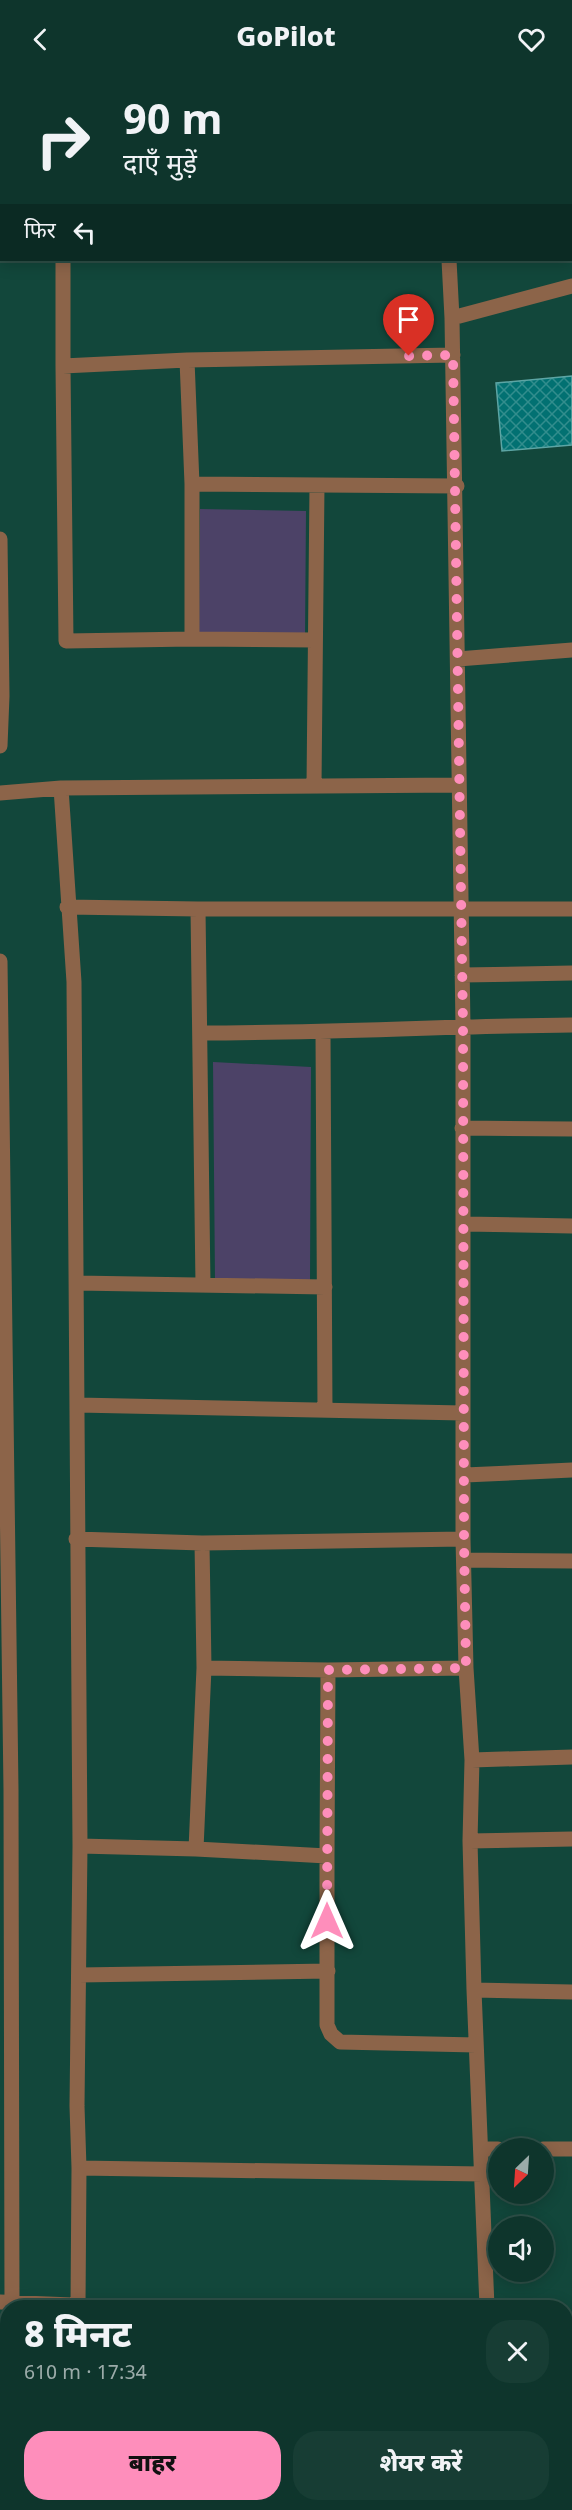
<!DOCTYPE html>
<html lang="hi">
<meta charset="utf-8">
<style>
body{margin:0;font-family:Georgia,"Noto Sans Devanagari",serif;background:#173d34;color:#f1f3f6;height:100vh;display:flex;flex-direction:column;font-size:22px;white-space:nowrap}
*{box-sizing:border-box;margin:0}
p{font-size:20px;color:#9baba9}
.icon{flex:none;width:33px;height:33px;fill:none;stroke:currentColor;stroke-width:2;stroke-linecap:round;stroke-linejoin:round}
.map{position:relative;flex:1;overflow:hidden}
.panel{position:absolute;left:0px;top:2222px;width:573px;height:212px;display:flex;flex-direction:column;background:#0e352c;border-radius:24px 24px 0 0;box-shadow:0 3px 15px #0003,0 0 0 2px #2e5048}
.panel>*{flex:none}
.hud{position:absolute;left:0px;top:0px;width:573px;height:183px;box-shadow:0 3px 15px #0003,0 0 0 2px #2e5048;background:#0e352c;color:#f1f3f6;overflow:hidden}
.needle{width:39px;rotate:205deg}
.controls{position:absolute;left:488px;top:2060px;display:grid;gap:12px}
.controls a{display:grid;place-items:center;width:66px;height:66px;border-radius:50%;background:#0e352c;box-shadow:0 3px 15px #0003,0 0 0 2px #2e5048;font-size:30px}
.pin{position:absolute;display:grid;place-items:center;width:51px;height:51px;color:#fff;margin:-62px -26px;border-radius:50% 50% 50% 0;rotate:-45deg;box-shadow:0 0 6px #0007}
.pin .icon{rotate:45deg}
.me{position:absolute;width:66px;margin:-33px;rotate:0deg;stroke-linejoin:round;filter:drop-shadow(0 0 4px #0008)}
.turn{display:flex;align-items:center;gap:21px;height:126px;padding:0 24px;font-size:27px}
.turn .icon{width:78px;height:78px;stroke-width:2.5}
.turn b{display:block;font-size:42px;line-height:51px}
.then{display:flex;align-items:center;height:57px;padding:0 24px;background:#0003;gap:12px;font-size:22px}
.round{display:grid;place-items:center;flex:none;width:63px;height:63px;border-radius:24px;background:#173d34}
.headline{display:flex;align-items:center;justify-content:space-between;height:102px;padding:0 24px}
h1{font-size:36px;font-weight:800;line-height:45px}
.action{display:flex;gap:12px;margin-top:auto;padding:12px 24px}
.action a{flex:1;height:69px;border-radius:24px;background:#fe8ebb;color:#111;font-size:24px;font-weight:800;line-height:69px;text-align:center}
.action a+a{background:#173d34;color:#f1f3f6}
header{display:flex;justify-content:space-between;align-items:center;height:78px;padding:0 24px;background:#0e352c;font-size:27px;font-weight:800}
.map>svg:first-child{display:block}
</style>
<header><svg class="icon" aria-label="back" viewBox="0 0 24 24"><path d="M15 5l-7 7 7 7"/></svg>GoPilot<svg class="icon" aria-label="heart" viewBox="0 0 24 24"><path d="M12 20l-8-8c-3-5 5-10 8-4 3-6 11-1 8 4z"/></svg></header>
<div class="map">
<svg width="572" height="2432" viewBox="0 0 572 2432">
<defs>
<pattern id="building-cross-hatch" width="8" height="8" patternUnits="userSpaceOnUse" patternTransform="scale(1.5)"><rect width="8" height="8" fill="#027172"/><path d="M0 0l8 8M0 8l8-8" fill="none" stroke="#328d8d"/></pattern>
</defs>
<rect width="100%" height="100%" fill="#12473b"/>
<path fill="#4c4267" d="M200,431L306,433L305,560L199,559Z
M213,984L311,989L310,1206L215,1202Z"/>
<path fill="url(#building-cross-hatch)" stroke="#5ca5a4" stroke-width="1.5" d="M572,298V367L502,373L496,305Z"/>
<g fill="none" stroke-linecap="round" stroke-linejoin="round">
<path stroke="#8c6449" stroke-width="15" d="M187,0V2
M436,0V2
M58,2L62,0
M0,24H2
M63,182V288L187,282L453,277
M449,182L452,240
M63,288L66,563L192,561V406L187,282
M192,406L457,408
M0,461L2,618L0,668
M192,561L315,562
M458,581L572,572
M314,708L317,407
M61,710L74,904L80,1768L77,2028L79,2090L78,2227
M0,715L61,710L459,707
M67,829L198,831H572
M198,831L203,1207
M0,883L11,1712L12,2229
M462,897L572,895
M200,955C324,955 448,948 572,947
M323,955L325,1332
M462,1050L572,1051
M464,1146L572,1148
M77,1205L325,1209
M78,1327L463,1335
M465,1397L572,1392
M76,1461L202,1465L463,1461
M202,1465L204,1590L328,1592L466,1590
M465,1482L572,1483
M472,1682L572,1679
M470,1763L572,1761
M80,1768L196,1771L327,1778L328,1592
M196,1771L204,1590
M327,1778V1947L331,1956L340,1964L476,1967
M79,1897L328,1893
M474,1912L572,1914
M481,2071H498
M543,2071H572
M79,2090L482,2096
M0,2224L120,2229
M487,2229L474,1912L470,1763L472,1682L466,1590L463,1461V948L452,240L572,208
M566,2247H572
M0,2251H8
M566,2278L572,2277
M14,2426V2432"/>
</g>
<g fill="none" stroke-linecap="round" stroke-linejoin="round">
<path stroke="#fe8ebb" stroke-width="10" stroke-dasharray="0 18" d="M327,1843L328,1592L466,1590L464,1461L463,948L453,277L409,278"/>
</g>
</svg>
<div class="controls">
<a><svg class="needle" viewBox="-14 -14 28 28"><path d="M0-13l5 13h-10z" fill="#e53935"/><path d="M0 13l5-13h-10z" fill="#9baba9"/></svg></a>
<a><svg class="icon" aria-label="sound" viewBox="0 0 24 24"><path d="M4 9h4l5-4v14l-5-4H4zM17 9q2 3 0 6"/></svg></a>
</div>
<div class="pin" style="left:409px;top:278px;background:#d93025"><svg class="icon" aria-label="arrive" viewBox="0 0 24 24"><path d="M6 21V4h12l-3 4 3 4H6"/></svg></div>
<svg class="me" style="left:327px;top:1843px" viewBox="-20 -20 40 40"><path d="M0-17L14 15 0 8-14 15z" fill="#fe8ebb" stroke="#fff" stroke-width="4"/></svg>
<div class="hud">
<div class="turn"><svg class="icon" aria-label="right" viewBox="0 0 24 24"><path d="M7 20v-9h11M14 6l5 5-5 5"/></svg><div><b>90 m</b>दाएँ मुड़ें</div></div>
<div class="then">फिर<svg class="icon" aria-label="left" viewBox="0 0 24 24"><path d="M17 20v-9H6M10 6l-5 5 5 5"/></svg></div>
</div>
<section class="panel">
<div class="headline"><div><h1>8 मिनट</h1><p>610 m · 17:34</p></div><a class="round"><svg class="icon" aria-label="close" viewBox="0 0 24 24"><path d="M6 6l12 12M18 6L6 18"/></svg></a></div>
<div class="action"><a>बाहर</a><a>शेयर करें</a></div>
</section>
</div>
